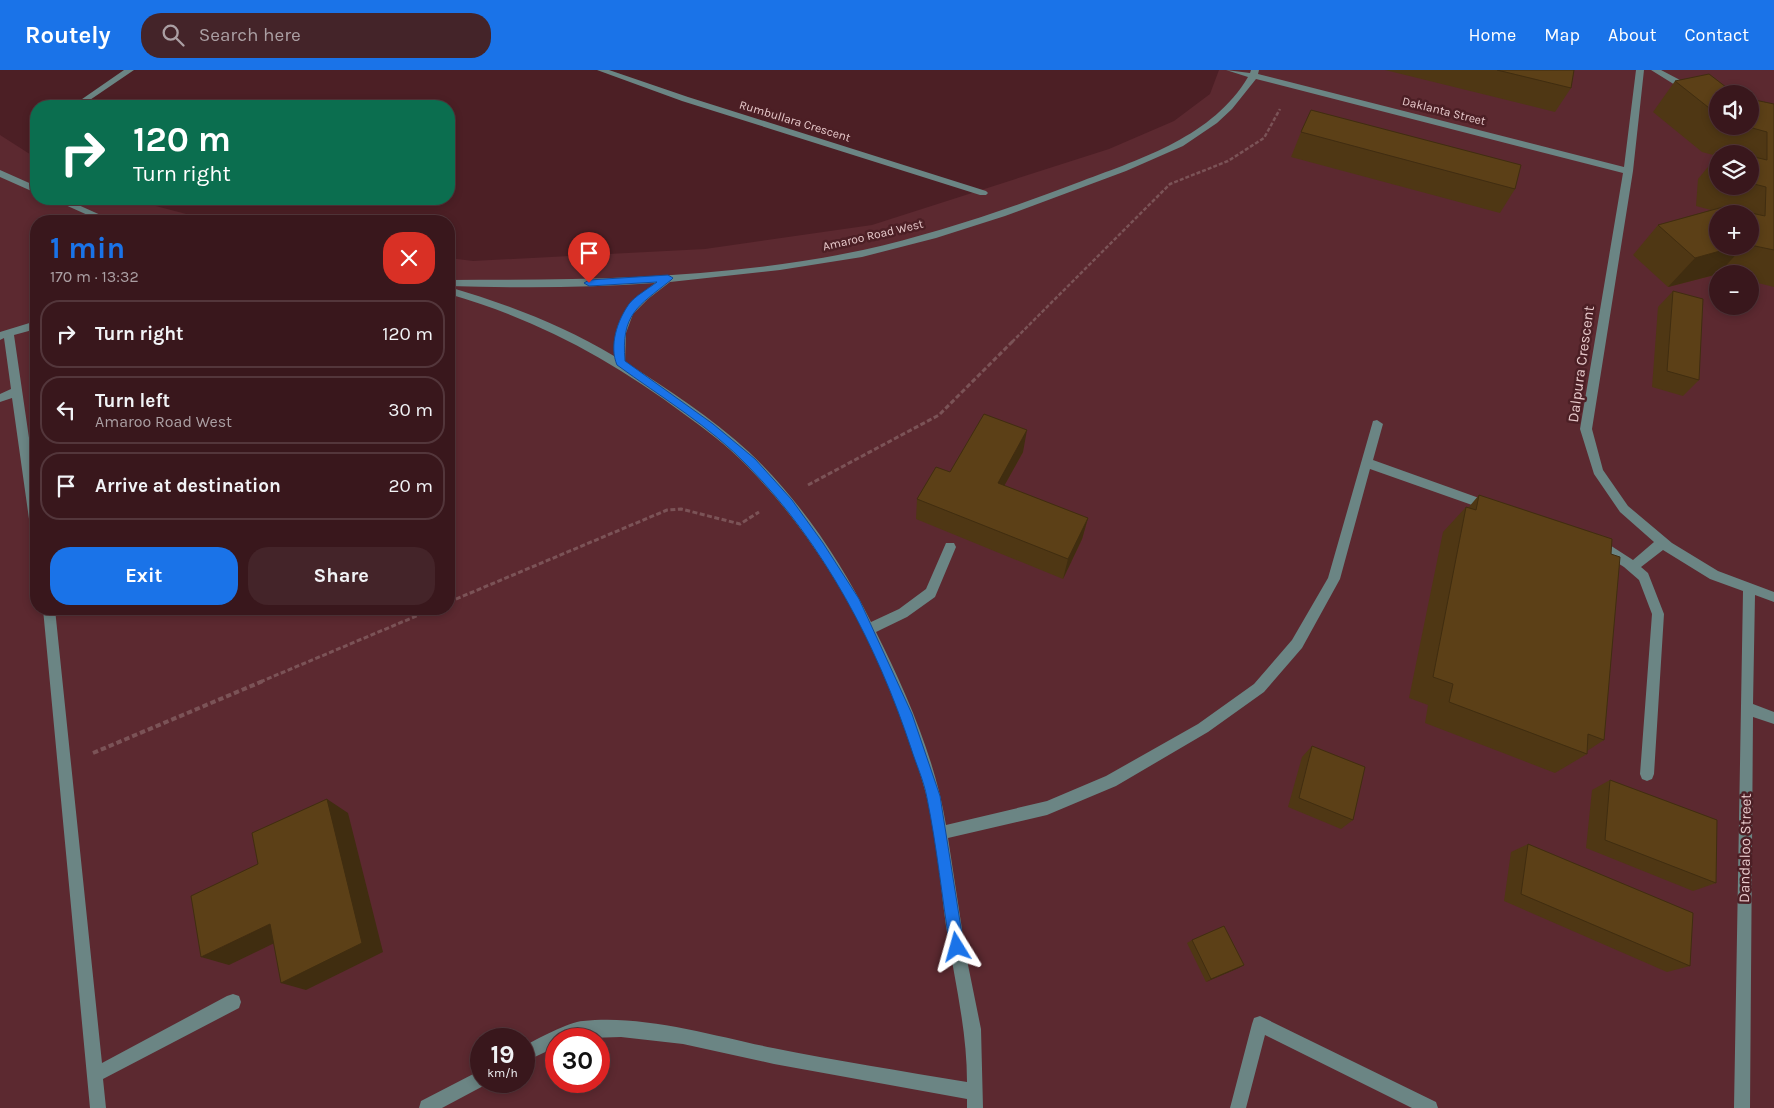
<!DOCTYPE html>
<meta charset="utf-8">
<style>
body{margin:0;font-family:Karla,sans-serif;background:#442429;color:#f1f3f6;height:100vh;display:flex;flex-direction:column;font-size:19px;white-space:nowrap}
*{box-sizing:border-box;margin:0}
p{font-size:16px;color:#ab9fa3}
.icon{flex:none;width:28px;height:28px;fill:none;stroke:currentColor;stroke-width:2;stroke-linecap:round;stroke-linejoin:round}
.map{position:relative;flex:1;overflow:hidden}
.sheet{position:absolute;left:30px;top:145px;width:425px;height:400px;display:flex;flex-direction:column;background:#39171c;border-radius:20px;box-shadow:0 2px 8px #0003,0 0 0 1px #53363b}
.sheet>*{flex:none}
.hud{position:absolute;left:30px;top:30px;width:425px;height:105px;border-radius:20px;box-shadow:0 2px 8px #0003,0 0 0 1px #53363b;background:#0b6e4f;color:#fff;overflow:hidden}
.buttons{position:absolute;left:1709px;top:15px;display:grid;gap:10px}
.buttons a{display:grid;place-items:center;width:50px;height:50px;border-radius:50%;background:#39171c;box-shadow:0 2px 8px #0003,0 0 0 1px #53363b;font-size:25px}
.speed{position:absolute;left:470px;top:958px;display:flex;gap:10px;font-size:25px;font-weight:700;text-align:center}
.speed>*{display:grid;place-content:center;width:65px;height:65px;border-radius:50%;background:#39171c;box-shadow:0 2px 8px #0003,0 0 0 1px #53363b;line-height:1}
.speed small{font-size:12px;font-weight:400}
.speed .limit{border:8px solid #d22;background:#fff;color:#111}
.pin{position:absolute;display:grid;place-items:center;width:42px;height:42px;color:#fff;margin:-51px -21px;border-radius:50% 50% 50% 0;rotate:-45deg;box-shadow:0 0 5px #0007}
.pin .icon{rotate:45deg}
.me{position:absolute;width:55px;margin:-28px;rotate:352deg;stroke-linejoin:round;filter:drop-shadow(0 0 4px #0008)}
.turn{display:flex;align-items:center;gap:18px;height:105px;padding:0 20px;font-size:22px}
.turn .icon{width:65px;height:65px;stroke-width:2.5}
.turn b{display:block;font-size:35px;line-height:42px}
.round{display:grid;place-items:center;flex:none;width:52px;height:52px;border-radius:20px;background:#442429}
.head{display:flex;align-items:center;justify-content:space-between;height:85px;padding:0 20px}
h1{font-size:30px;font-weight:700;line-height:38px;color:#1a73e8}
.button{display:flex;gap:10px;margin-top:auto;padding:10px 20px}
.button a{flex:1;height:58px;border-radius:20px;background:#1a73e8;color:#fff;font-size:20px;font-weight:700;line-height:58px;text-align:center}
.button a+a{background:#442429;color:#f1f3f6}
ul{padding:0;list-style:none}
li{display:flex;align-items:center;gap:15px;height:68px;margin:0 10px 8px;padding:0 10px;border:2px solid #53363b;border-radius:20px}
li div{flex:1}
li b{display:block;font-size:19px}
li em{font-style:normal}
header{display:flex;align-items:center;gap:30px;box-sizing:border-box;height:70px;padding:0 25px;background:#1a73e8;color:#fff}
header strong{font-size:24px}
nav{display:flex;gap:28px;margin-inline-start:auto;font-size:18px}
.search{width:350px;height:45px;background:#442429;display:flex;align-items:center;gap:12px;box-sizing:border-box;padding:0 18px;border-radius:20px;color:#ab9fa3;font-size:19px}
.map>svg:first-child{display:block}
</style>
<header>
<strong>Routely</strong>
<div class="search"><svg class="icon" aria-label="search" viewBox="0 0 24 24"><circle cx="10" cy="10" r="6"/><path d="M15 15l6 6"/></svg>Search here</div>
<nav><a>Home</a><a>Map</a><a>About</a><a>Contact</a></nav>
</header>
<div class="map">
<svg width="1774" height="1038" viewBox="0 0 1774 1038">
<rect width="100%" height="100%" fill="#4c1f25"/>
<path fill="#5c2930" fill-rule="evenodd" d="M1219,0H1774V1038H0V65L36,88V129H129L213,151H36V539H449V188L473,191L705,179L872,155L1109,79L1174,51L1210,24ZM1718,24H1750V56H1718ZM1718,84H1750V116H1718ZM1718,144H1750V176H1718ZM1718,204H1750V236H1718ZM481,969H524V1011H481ZM556,969H599V1011H556Z"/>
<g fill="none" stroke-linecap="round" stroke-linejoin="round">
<path stroke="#7b5357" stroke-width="2.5" stroke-dasharray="4 2" stroke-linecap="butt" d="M1012,272L1170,114L1228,91L1264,68L1280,39"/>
<path stroke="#7b5357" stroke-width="3" stroke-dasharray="5 2.5" stroke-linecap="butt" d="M808,415L939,345L1013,271
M449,532L667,440L681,439L740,454L759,442
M260,612L433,539"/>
<path stroke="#7b5357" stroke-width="4" stroke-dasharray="5.5 3" stroke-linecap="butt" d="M93,683L263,611"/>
<path fill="#6b8584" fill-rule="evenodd" d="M124,0H134L81,36H72Z
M597,0H609L688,27L986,121L988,123L986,125H980L682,31Z
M1226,0L1250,3L1251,0H1259L1258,4L1624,97L1636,0H1644L1633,101L1592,359L1603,400L1628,436L1672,473L1718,501L1774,522V532L1755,525L1753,634L1774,642V654L1753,647L1750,1038H1734L1743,521L1710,509L1663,480L1641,497L1648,503L1664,544L1654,704L1652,709L1647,711L1642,709L1640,704L1652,544L1639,510L1624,497L1594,478L1592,474L1594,470H1602L1633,490L1654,472L1620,442L1594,404L1580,359L1623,103L1256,9L1232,39L1217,53L1183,76L1126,101L1005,146L936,168L862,187L780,200L670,212L648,229L633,244L626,263L625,292C668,319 712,348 749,382C799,429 841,491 871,552L899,539L926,519L946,473H954L956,477L935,527L907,547L876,562C906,622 935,688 946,755L1047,731L1106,706L1198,654L1254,614L1292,570L1328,508L1373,351L1377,350L1383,354L1373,390L1493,433L1495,436L1493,439L1489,441L1370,399L1340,509L1302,578L1264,622L1208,662L1116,716L1047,745L948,768L966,885L981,959L983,1038H967V1029L774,994L683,974L621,967L556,969V977L524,992V976C537,969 569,952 583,951C642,944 715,966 773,978C837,991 902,1001 967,1012C967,959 954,908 946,856C940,812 937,767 926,724C893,604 835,486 747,396C728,376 706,360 684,344C612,290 536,249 449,224V217C507,234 562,255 614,286C613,249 627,234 655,213C586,218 518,218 449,216V210C587,210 727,209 863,180C938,163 1011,138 1082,111C1143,88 1213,66 1248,7Z
M1651,0H1661L1718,30V36L1688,23Z
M0,100L36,116V123L0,107Z
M52,129H65L114,151H101Z
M36,251V259L14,265L36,416V461L32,459L30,456L12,328L0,332V324L11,319L4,268L0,270V262Z
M43,539H55L102,993L227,926L233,924L239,926L241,932L239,938L103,1009L106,1038H90Z
M1260,946L1436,1032L1438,1038H1412L1265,965L1246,1038H1230L1252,954L1254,948Z
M481,1000V1011H488L487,1014L442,1038H419L421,1031Z"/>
</g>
<path fill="#4f3714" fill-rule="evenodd" d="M1385,0H1574L1571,18L1555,42Z
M1675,11L1718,24V56H1750L1774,34V217L1750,211V204H1718L1668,217L1633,185L1658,155L1711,140L1696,136L1698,109L1717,86L1702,82L1653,42ZM1718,84H1750V116H1718ZM1750,144V176H1718Z
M1301,62L1515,119L1500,143L1291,87Z
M1673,221L1699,310L1683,326L1652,317L1658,237Z
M1023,382L1004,416L1088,448L1082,469L1063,509L916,449L917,429L950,402Z
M1479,425L1611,484L1604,670L1587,681V684L1555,703L1425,653L1428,635L1409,628L1443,462L1466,437L1468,438Z
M1312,676L1353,750L1341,759L1288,737L1302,687Z
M1610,710L1716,813L1693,821L1586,778L1592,720Z
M1528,774L1690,896L1667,902L1504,831L1511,782Z
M1192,870L1244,895L1206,912L1187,873Z"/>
<path fill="#402d10" d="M1738,176H1744L1718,204L1668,217L1695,188Z
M1027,360L1023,382L994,434L998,413Z
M1088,448L1082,469L1063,509L1068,489Z
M327,729L348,743L383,882L306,920L281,913Z
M270,854L295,863L229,895L201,887Z
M1244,895L1239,898L1206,912L1211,909Z"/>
<path fill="#5c4017" stroke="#402d10" d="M1497,0H1574L1571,18Z
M1709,4L1735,24H1718V45L1675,11Z
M1750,29L1774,34V180L1750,175V144H1718V176H1738L1695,188L1658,155L1723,137L1765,146L1766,117L1750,113V86L1767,90V62L1745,56H1750Z
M1311,40L1521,95L1515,119L1301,62Z
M1723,79L1743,84H1723Z
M1673,221L1703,229L1699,310L1667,301Z
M984,344L1027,360L998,413L1088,448L1068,489L917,429L936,397L950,402Z
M1479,425L1612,469L1611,484L1620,487L1604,670L1588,664L1587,684L1449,632L1453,614L1433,607L1466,437L1476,440Z
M1312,676L1365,697L1353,750L1299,728Z
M1610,710L1717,750L1716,813L1605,770Z
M327,729L362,873L281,913L270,854L201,887L191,826L258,794L252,763Z
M1528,774L1693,843L1690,896L1521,824Z
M1224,856L1244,895L1211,909L1192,870Z"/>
<path fill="#1a73e8" stroke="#114b97" d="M668,205L673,208L671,210C637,237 621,244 625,291L713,354L755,389L792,430L823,473L859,529L912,644L940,726L964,877L962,882L957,884L952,882L950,877C942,828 937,777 927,728C924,711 916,694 911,678C877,575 824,474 748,396C711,357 661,327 617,295C609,276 617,251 629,234C635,226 648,219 657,212L589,216L584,213L589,210Z"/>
<g text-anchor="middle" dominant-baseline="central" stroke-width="5" stroke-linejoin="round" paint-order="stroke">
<g font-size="12" fill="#e8cacc" stroke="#4c1f25">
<text transform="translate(1444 41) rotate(14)">Daklanta Street</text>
<text transform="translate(795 51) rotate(17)">Rumbullara Crescent</text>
<text transform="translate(873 165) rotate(-13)">Amaroo Road West</text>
</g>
<g font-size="15" fill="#e8cacc" stroke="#4c1f25">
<text transform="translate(1581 294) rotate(-82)">Dalpura Crescent</text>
<text transform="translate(1745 778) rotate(-89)">Dandaloo Street</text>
</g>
</g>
</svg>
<div class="buttons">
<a><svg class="icon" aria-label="sound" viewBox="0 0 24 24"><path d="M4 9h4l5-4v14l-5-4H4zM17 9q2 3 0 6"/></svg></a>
<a><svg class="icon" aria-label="layers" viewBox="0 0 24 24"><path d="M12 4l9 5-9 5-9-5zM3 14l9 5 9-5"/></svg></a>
<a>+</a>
<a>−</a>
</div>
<div class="speed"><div>19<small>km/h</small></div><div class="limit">30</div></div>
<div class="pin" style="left:589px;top:213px;background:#d93025"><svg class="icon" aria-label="arrive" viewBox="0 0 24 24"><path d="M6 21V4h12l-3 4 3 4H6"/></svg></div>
<svg class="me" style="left:957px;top:877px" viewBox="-20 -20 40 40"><path d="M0-17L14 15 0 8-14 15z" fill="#1a73e8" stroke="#fff" stroke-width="4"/></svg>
<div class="hud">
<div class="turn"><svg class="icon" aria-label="right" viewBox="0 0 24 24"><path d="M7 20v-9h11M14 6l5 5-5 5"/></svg><div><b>120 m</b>Turn right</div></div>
</div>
<section class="sheet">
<div class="head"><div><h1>1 min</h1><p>170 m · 13:32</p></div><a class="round" style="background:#d93025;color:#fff"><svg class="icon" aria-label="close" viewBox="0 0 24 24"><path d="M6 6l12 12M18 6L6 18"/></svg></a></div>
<ul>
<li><svg class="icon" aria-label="right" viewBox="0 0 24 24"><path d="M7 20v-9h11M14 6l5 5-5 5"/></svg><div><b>Turn right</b></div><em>120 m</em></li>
<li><svg class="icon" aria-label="left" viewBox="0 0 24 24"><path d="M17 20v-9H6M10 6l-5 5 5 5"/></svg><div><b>Turn left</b><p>Amaroo Road West</p></div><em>30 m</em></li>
<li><svg class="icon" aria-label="arrive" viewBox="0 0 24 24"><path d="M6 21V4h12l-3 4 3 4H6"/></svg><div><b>Arrive at destination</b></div><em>20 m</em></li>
</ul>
<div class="button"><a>Exit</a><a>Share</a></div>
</section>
</div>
